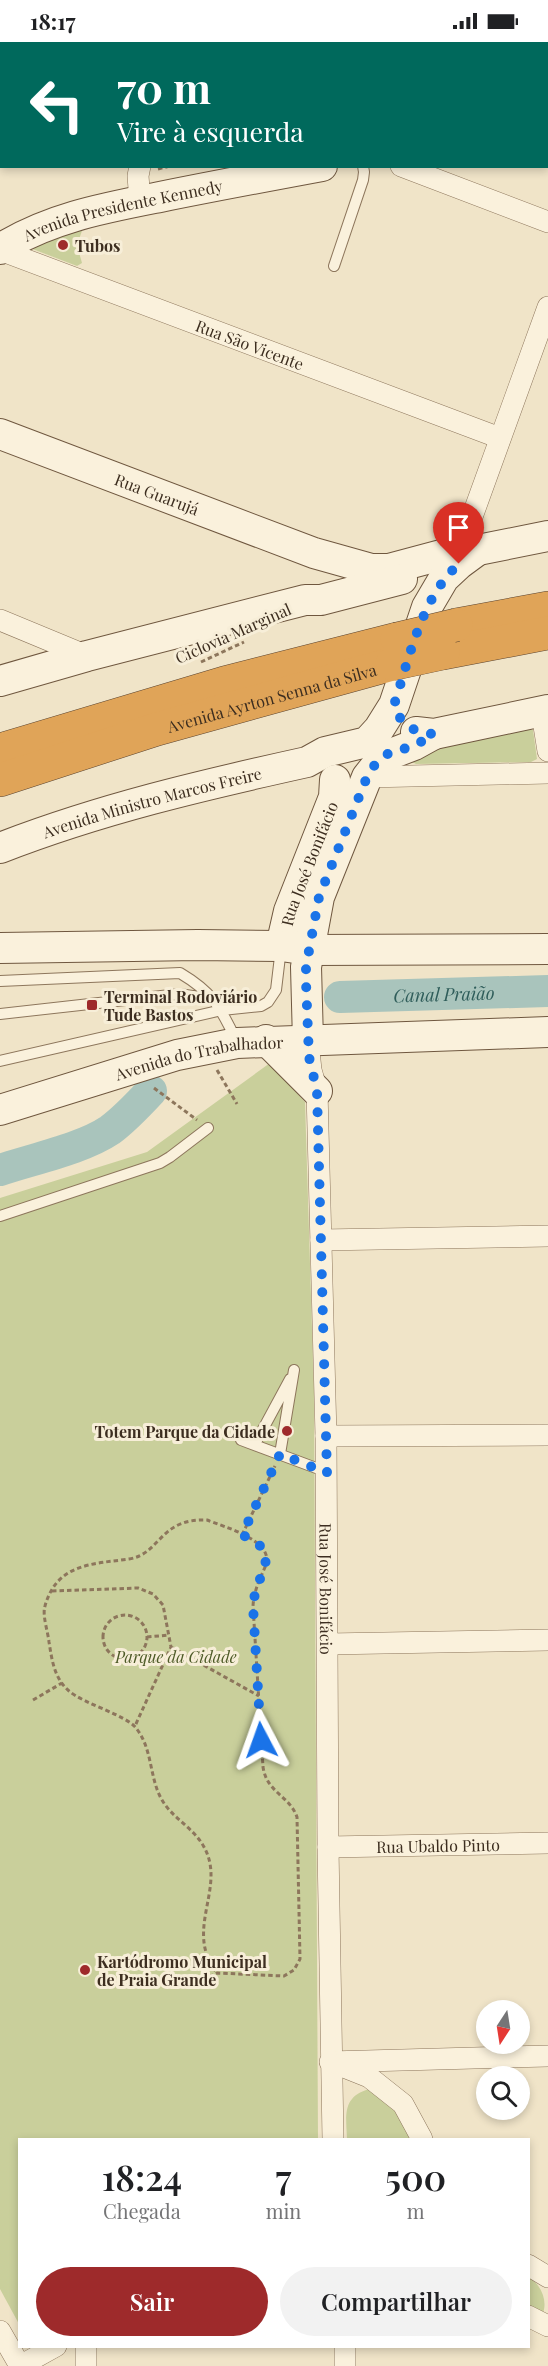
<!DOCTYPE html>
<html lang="pt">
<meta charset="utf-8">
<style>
body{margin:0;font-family:"Playfair Display",serif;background:#f2f2f2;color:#202124;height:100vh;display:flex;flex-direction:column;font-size:22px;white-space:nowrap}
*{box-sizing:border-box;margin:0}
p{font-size:20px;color:#757577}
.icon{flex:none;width:33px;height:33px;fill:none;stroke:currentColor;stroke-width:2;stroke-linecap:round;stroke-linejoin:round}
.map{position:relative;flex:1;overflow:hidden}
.sheet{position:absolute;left:18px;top:2096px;width:512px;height:210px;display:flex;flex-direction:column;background:#fff;border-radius:0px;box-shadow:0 3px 9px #0003}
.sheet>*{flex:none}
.guide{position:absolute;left:0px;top:0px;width:549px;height:126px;box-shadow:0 3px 9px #0003;background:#00695c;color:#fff;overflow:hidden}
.needle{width:39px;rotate:192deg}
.tools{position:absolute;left:476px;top:1958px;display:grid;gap:12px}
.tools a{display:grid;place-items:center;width:54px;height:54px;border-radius:50%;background:#fff;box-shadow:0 3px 9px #0003;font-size:30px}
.pin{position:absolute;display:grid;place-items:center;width:51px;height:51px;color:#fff;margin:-62px -26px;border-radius:50% 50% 50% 0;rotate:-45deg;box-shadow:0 0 6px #0007}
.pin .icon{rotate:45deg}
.me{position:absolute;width:66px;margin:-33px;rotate:356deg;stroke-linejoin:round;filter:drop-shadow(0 0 4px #0008)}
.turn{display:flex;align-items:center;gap:21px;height:126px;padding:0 18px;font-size:27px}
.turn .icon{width:78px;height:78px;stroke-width:2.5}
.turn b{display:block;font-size:42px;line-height:51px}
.eta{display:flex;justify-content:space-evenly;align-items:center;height:102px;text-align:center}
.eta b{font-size:36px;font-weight:600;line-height:42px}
.cta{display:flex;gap:12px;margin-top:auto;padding:12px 18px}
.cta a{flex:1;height:69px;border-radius:36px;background:#9e2a2b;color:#fff;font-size:24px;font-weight:600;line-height:69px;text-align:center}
.cta a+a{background:#f2f2f2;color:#202124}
.status{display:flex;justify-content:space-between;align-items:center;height:42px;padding:0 30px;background:#fff;direction:ltr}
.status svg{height:16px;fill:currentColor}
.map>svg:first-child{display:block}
</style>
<div class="status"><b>18:17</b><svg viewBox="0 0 49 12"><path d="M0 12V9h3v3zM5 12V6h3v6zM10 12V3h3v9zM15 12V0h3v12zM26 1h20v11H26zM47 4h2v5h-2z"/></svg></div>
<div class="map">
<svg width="548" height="2324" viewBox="0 0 548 2324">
<rect width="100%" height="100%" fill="#f0e4c8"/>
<path fill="#c9cf9b" d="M83,186L77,203L82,221L77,224L22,203Z
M521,685L533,688L537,717L531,720L416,722L406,717L410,711Z
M270,1021L305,1060L314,1351L318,2097H20L19,2282L0,2247V1156L147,1110Z
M369,2047L401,2069L414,2097H347C346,2073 342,2055 369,2047Z
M528,2234C540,2242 548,2257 543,2271H528Z"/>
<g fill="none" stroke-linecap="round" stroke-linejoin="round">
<g stroke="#a9c4bc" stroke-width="32">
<path id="s1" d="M340,955L548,949"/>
<path d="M0,1128C32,1117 82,1107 110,1088C125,1077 138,1063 151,1049"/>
</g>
<defs>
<path id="service" d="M334,224L363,138L364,130L363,124
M0,939L180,931C212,950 220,964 236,998
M0,972L179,952L213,957
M0,1019L222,968L261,964L268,960L276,948L281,906
M0,1174L160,1121L170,1115L208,1086
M241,1398L327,1430
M255,1402L290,1337
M280,1412L294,1328"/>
<g id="minor">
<path d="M60,0L64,2"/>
<path d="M184,2L185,0"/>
<path d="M401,124L548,180"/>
<path d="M140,159L138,134L140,124"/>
<path id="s2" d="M0,208L500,396"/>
<path d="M460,508L548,265"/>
<path d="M0,578L87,614"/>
<path d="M546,668L544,684L548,709"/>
<path d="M367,735L548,731"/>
<path id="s3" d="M308,999L311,1028L317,1049L326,1394L328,1805L333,2097"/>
<path d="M321,1198L548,1194"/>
<path d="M326,1394L548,1393"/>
<path d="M328,1602L548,1598"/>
<path id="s4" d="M328,1805L548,1801"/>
<path d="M330,2020L548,2014"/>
<path d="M339,2023L369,2035L403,2062L422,2097"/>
<path d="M528,2223L548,2235"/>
<path d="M528,2274L548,2284"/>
<path d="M0,2289L20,2324"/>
<path d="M86,2304V2324"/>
<path d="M345,2304V2324"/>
<path d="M20,2324L56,2304"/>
</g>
<g id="secondary">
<path id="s5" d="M0,207C49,176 104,166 160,155C214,144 268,134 322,124"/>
<path id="s6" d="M0,392L314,511L371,527H389L460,508H478L548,494"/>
<path d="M0,639L87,614L305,558H321L402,537"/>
<path d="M416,690L434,692L548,668"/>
<path id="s7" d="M0,806C100,767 203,743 307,720L325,710L367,700L379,687L394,663L427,565L444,536L459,522L478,508"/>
<path id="s8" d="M281,904L289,869L334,755L335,738"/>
<path d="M0,906L198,903L281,904L309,908L548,907"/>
<path d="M266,998L317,1049"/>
<path d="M308,999L306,925L319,855L367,735L383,715L414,703L434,692"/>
<path id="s9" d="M0,1068L177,1013L237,1001L548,990"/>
</g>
<g id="motorway">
<path d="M456,583L548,566"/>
<path d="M443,611L548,591"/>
<path d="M0,708L224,641L397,597"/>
<path id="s10" d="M0,738L157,687L392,622"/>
</g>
</defs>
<use href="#service" stroke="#8d765c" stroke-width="12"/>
<use href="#minor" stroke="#8d765c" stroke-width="22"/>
<use href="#secondary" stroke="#6f573f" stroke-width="32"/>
<use href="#motorway" stroke="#5b4430" stroke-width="34"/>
<path stroke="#8d765c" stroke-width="3" stroke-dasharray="4.5 3" stroke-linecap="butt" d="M158,127L170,124
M201,620L244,600
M217,1028L237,1062
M154,1046L197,1078
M242,1493L275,1424
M52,1549L138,1546L153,1552L163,1563L171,1605L135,1684
M103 1595a22 22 0 1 1 44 0a22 22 0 1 1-44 0Z
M147,1595L169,1593
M171,1605L259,1654
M33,1658L62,1641
M188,1941H196L217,1931L284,1934L294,1928L300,1917L297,1775C289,1753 267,1751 263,1725L253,1564C254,1548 260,1537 266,1523C274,1498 224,1485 207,1478C159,1476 161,1512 129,1517C93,1522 57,1521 45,1564C42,1573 48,1590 49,1600C52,1618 54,1636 69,1649C84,1662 126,1673 136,1686C153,1707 149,1736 162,1758C173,1777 194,1786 204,1805C227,1846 183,1888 217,1931"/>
<use href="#service" stroke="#faf1dc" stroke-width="10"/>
<use href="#minor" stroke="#faf1dc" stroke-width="21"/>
<use href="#secondary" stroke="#faf1dc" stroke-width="30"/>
<use href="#motorway" stroke="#e0a458" stroke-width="33"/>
<defs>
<path id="motorway-bridge" d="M397,597L456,583
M392,622L443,611"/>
</defs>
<use href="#motorway-bridge" stroke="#5b4430" stroke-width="34" stroke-linecap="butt"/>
<use href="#motorway-bridge" stroke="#e0a458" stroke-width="33"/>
</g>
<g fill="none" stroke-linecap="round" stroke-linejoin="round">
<path stroke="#1a73e8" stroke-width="10" stroke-dasharray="0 18" d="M261,1698L253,1564C256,1528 286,1512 242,1493L280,1412L327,1431L317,1049L309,1015L306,940V925L319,855L367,735L376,721L389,711L414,704L434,692C413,690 401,684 394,663C409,617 422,554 459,522"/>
</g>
<g fill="#9e2a2b" stroke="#f7eed8" stroke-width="2">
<circle cx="63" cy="203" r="6"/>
<rect x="86" y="957" width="12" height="12" rx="3"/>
<circle cx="287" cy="1389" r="6"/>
<circle cx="85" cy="1928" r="6"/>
</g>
<g text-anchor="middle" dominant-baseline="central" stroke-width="6" stroke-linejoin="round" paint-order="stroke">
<g font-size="16" fill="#3d2e20" stroke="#f7eed8">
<text stroke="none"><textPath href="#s5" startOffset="130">Avenida Presidente Kennedy</textPath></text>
<text stroke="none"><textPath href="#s2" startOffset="267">Rua São Vicente</textPath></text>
<text stroke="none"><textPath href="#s6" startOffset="168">Rua Guarujá</textPath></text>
<text transform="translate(233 591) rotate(-24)">Ciclovia Marginal</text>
<text stroke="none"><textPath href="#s10" startOffset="284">Avenida Ayrton Senna da Silva</textPath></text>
<text stroke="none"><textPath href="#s7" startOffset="159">Avenida Ministro Marcos Freire</textPath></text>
<text stroke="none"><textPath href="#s8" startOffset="87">Rua José Bonifácio</textPath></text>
<text stroke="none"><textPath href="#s9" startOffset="207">Avenida do Trabalhador</textPath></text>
<text stroke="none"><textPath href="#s3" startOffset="549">Rua José Bonifácio</textPath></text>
<text stroke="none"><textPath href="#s4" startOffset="110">Rua Ubaldo Pinto</textPath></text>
</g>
<g font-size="16" font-weight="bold" fill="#3d2e20" stroke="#f7eed8" text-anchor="start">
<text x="75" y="203">Tubos</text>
<text x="104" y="954">Terminal Rodoviário<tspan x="104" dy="18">Tude Bastos</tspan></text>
<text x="275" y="1389" text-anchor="end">Totem Parque da Cidade</text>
<text x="97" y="1919">Kartódromo Municipal<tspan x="97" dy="18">de Praia Grande</tspan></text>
</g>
<g font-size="16" font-style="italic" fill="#4d5a26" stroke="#f7eed8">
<text x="176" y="1614">Parque da Cidade</text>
</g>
<g font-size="18" font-style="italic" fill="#2f5d5a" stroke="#f7eed8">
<text stroke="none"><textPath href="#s1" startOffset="104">Canal Praião</textPath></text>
</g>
</g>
</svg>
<div class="tools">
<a><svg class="needle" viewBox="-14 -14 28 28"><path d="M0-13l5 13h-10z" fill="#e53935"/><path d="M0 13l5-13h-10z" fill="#757577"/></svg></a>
<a><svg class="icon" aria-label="search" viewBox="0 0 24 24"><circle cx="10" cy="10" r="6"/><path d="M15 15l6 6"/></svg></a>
</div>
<div class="pin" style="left:459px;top:522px;background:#d93025"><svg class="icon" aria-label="arrive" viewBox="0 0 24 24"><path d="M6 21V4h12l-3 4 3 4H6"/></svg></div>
<svg class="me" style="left:261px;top:1698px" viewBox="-20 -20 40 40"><path d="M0-17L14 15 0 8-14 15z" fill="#1a73e8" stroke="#fff" stroke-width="4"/></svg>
<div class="guide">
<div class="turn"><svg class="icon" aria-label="left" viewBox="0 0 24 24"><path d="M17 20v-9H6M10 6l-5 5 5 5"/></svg><div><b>70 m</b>Vire à esquerda</div></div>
</div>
<section class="sheet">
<div class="eta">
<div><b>18:24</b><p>Chegada</p></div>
<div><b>7</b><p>min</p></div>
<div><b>500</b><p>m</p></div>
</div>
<div class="cta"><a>Sair</a><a>Compartilhar</a></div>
</section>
</div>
